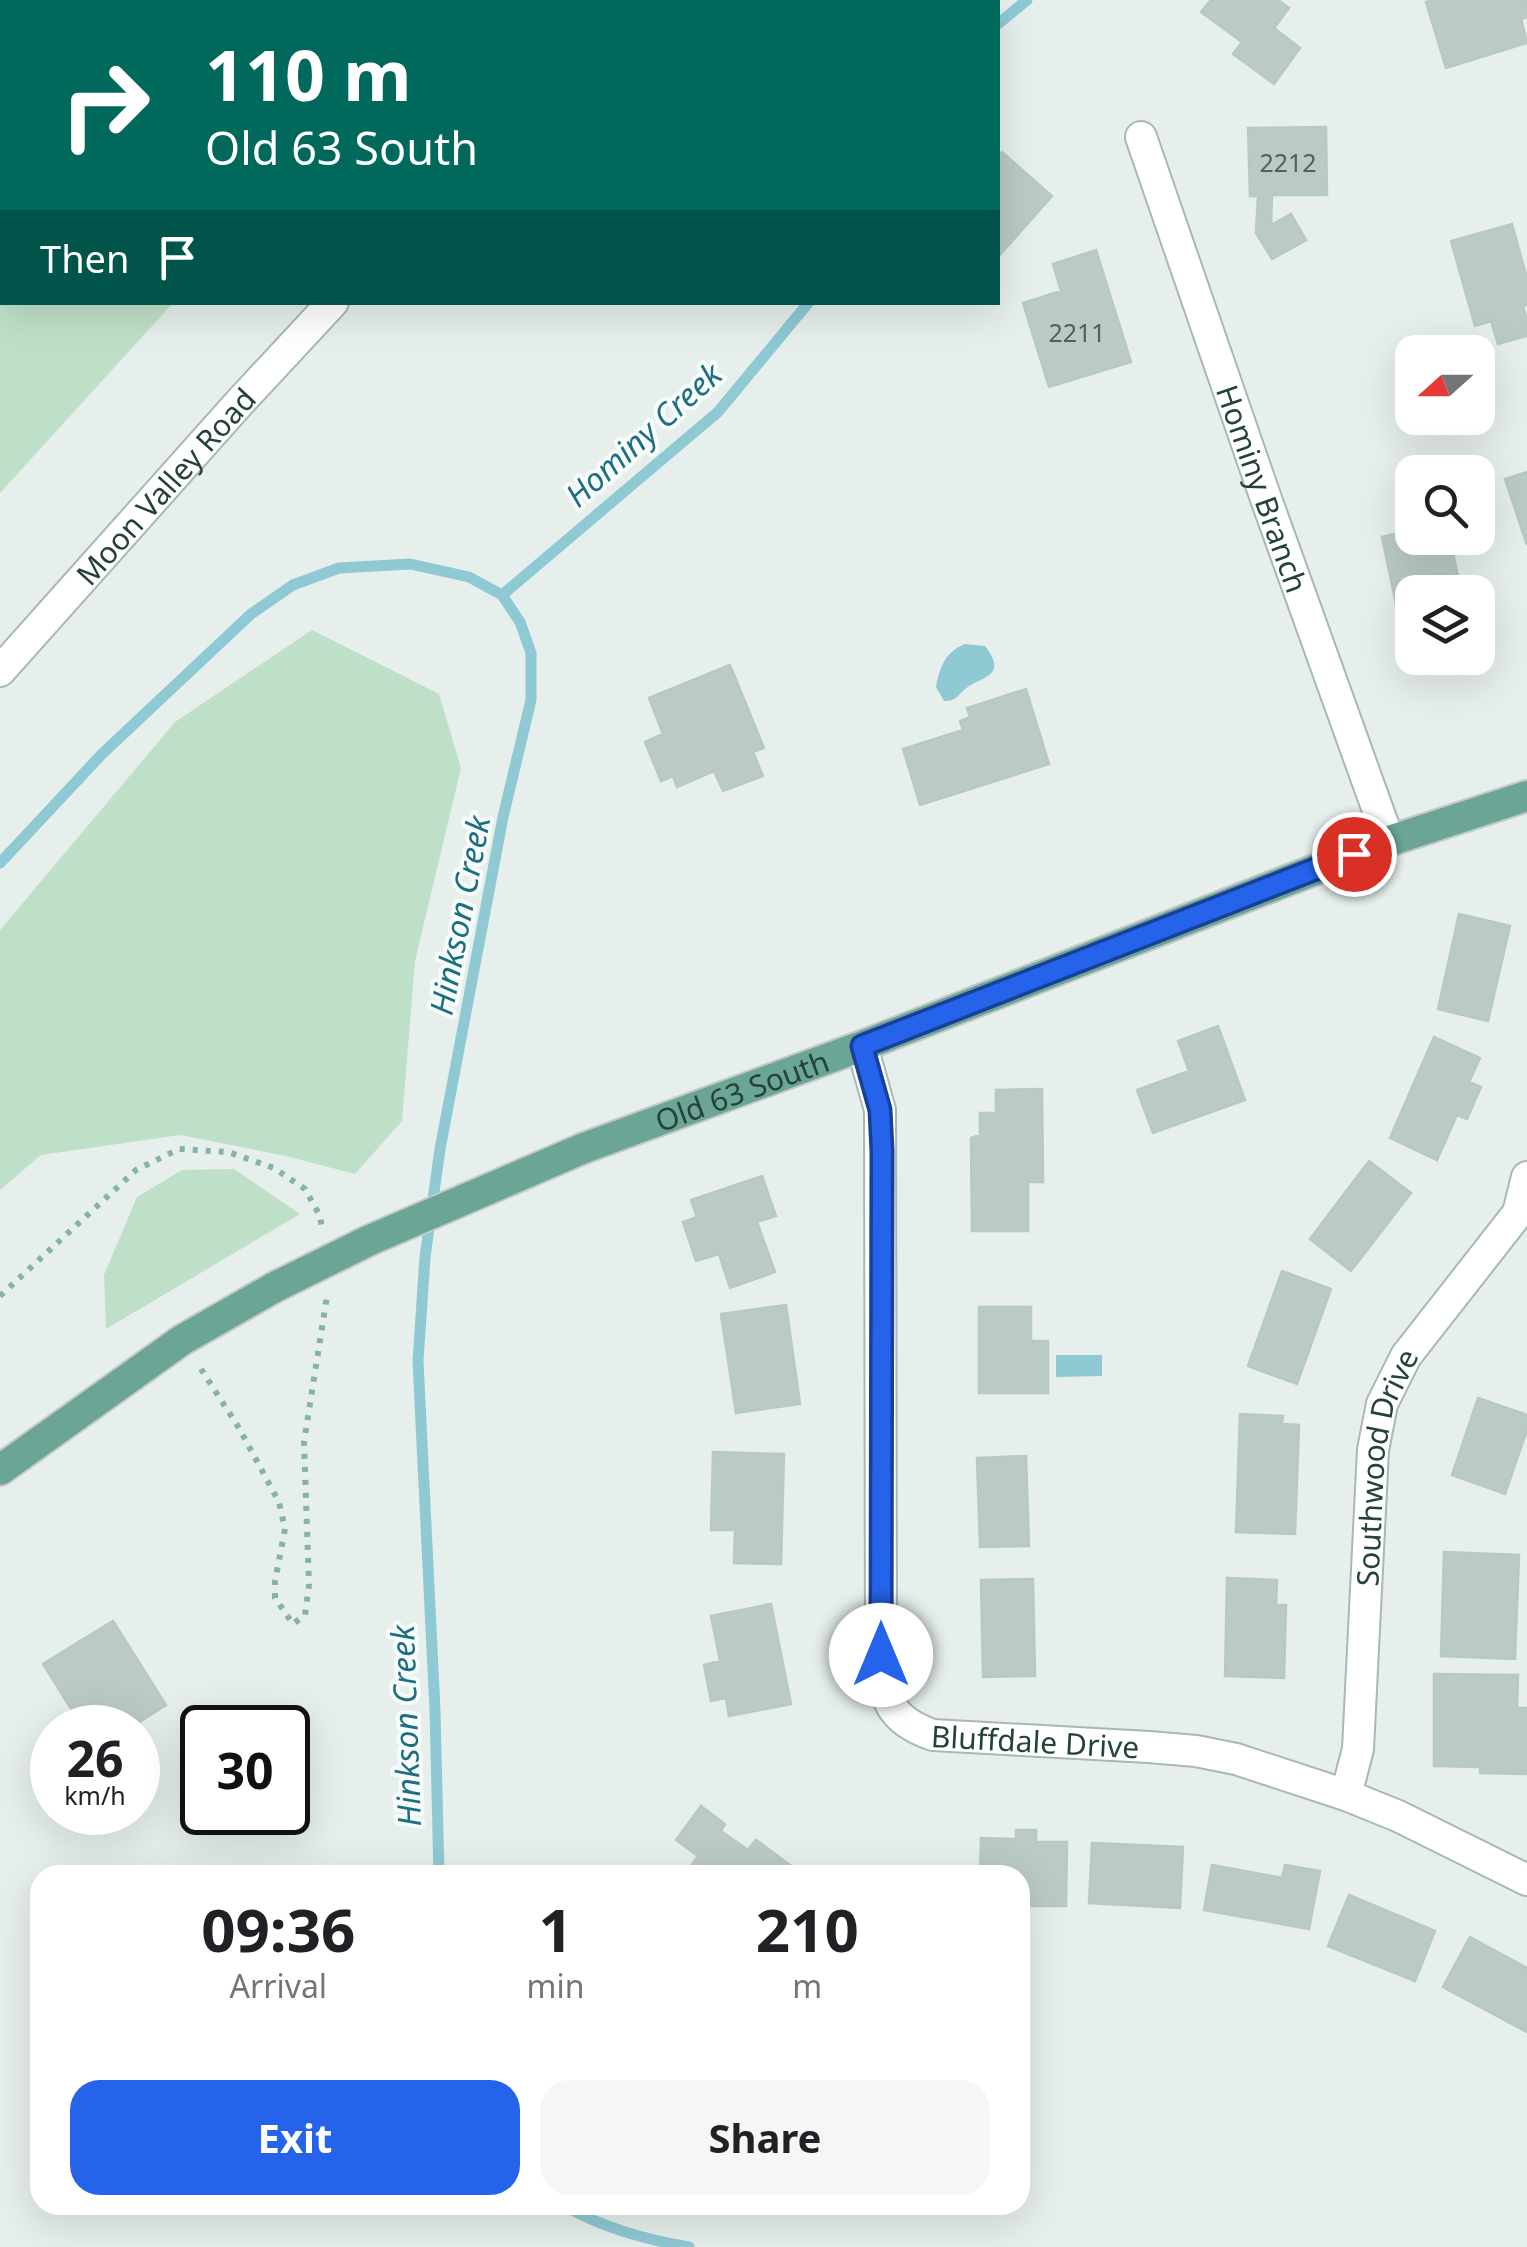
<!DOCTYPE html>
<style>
body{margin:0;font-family:"Noto Sans",sans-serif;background:#f6f6f6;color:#202124;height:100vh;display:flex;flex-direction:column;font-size:38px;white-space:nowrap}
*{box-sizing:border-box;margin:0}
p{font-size:32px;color:#757577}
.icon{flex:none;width:55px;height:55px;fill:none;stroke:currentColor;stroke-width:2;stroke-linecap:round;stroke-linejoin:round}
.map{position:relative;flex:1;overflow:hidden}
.details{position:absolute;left:30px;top:1865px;width:1000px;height:350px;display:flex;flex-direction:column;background:#fff;border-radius:30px;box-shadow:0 10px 40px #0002}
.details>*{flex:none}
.guide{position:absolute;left:0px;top:0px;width:1000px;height:305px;box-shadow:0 10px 40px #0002;background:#00695c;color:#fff;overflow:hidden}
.needle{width:65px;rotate:249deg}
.buttons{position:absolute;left:1395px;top:335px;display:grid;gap:20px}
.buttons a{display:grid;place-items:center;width:100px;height:100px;border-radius:20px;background:#fff;box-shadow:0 10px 40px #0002;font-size:50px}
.speed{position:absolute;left:30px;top:1705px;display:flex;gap:20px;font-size:50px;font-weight:700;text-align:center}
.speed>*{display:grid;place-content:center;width:130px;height:130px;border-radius:50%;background:#fff;box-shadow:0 10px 40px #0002;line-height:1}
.speed small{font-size:25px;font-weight:400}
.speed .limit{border:5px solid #111;border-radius:15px;background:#fff;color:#111}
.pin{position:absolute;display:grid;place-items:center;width:85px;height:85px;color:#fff;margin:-42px;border:5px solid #fff;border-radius:50%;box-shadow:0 2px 10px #0007}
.me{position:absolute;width:110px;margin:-55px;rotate:0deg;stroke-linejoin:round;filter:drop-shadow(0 0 8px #0008)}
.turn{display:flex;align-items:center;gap:35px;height:210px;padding:0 40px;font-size:45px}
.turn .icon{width:130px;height:130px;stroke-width:2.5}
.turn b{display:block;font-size:70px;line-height:85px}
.then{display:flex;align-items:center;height:95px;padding:0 40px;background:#0003;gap:20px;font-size:38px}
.eta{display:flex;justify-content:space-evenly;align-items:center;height:170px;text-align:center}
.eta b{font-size:60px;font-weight:700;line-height:70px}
.cta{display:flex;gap:20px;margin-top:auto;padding:20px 40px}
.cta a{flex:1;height:115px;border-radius:30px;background:#2563eb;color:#fff;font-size:40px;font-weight:700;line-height:115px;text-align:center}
.cta a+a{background:#f6f6f6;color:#202124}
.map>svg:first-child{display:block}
</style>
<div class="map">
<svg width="1527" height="2247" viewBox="0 0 1527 2247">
<rect width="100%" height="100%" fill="#e6efeb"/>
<path fill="#bfe0c8" d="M0,0H164L162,2H2V159L0,161Z
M2,277V302L173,303L0,493V280Z
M312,630L439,694L461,768L415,961L402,1121L355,1174L286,1156L180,1135L41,1155L0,1190V930L175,722Z
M234,1169L300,1214L106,1329L104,1275L137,1197L182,1170Z"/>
<path fill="#8ec9d4" d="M965,644L985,646C1009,677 981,676 965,689C956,697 956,701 944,701L936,687C940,667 945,652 965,644Z
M1056,1355H1102V1376L1056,1377Z"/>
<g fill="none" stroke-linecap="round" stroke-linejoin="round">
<path stroke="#8ec9d4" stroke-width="11" d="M998,24L1027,0
M502,595L718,412L809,302
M0,863L102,754L251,614L293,585L339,568L410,564L469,577L502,595L520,622L531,653V700L503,817L440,1149L425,1257L418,1361L435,1710L439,1875
M563,2205C603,2228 644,2239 689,2247"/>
</g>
<path fill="#bbcac4" stroke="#b8c9c2" stroke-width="2.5" d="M1211,0H1278L1289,8L1274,28L1300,48L1274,84L1233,54L1242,42L1201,12Z
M1432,0H1527V17L1521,19L1527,43L1446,68L1426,2Z
M1326,127L1327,195H1272L1271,225L1291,214L1306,240L1272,259L1256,233L1258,196H1250L1248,128Z
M1002,152L1052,196L998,257V157Z
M1512,224L1527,278V305L1523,306L1527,321V336L1498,344L1491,321L1475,326L1451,241Z
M1096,250L1131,362L1049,387L1023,303L1061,291L1053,264Z
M1527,472V545L1505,479Z
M1412,530V538H1450L1461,591L1412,592V601L1396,604L1382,537Z
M730,665L764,748L753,752L763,776L723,791L714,771L677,787L673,776L661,781L645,742L663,734L649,698Z
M1026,689L1049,764L920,805L903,749L963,730L960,721L970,717L967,708Z
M1459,914L1510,926L1488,1021L1438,1009Z
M1218,1026L1245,1100L1153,1133L1137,1090L1189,1071L1178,1041Z
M1434,1037L1480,1058L1469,1082L1481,1087L1467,1119L1457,1115L1437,1160L1390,1138Z
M1042,1089L1043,1182H1028V1231H972L971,1138L980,1135V1113H996V1090Z
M1369,1161L1411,1193L1351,1271L1310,1239Z
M762,1176L776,1216L757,1222L775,1272L730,1288L719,1254L696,1261L683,1222L697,1217L691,1200Z
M1282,1271L1331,1289L1297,1384L1248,1366Z
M786,1305L800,1404L736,1413L721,1314Z
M979,1307H1031V1341H1048V1393H979Z
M1478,1398L1527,1415V1430L1505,1494L1452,1475Z
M1240,1414L1283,1416L1282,1424L1299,1425L1295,1534L1236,1532Z
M713,1452L784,1454L781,1564L734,1563L735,1530H711Z
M1026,1456L1029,1546L980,1547L977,1458Z
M1444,1552L1519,1555L1515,1659L1441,1656Z
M1227,1578L1277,1580L1276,1605H1286L1284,1678L1225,1676Z
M1033,1579L1035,1676L983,1677L981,1580Z
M771,1604L791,1704L729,1716L726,1698L711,1701L704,1665L720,1661L711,1616Z
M113,1621L166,1705L130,1728H83L43,1664Z
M1434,1674L1518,1675L1517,1708H1527V1774L1480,1773V1767L1434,1766Z
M701,1806L725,1824L721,1831L748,1850L756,1840L794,1868L789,1875H696L689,1869L698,1856L676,1840Z
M1016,1830H1036V1842H1067L1066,1906H1020V1875H980L981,1838L1016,1839Z
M1092,1843L1183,1847L1180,1908L1089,1903Z
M1212,1865L1282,1878L1285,1865L1320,1871L1309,1929L1204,1910Z
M951,1869V1875H858V1871Z
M1349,1895L1435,1931L1415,1981L1328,1946Z
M1470,1937L1527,1968V2032L1443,1987Z"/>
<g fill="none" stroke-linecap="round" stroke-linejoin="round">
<defs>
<g id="minor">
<path d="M670,2L673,0"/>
<path id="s1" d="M1141,137L1265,496L1389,841"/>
<path id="s2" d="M0,671L240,402L333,302"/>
<path id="s3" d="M862,1046L880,1110L881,1655C884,1699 889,1720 933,1735L1149,1747L1196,1751L1236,1759L1346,1795L1398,1816L1527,1880"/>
<path id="s4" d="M1346,1795L1358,1749L1373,1450L1382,1404L1406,1356L1518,1213L1527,1177"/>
</g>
<g id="major">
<path id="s5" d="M584,1148L862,1046L1389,841L1527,796"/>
<path d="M0,1470L182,1340L275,1287"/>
</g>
</defs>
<use href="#minor" stroke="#a8b8b2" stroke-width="34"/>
<use href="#major" stroke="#c2cac8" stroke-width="34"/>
<path stroke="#86b3a5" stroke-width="6" stroke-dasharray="5 8" stroke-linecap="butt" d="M0,1296L136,1170L179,1149L228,1152L274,1168L305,1189L320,1216L322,1229
M201,1369L239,1428L279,1502L285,1529L275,1581V1598L293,1624L305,1615L309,1585L304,1442L327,1296"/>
<use href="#minor" stroke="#fff" stroke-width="30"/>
<use href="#major" stroke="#6aa596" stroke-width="30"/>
<defs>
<path id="major-bridge" d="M275,1287L370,1240L584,1148"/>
</defs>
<use href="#major-bridge" stroke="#c2cac8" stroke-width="34" stroke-linecap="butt"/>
<use href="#major-bridge" stroke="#6aa596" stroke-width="30"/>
</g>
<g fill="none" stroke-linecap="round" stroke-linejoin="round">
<defs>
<path id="route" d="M881,1655L882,1151L880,1110L862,1046L1354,854"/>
</defs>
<use href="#route" stroke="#184099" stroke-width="25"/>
<use href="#route" stroke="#2563eb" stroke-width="18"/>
</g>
<g text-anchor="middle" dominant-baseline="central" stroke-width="8" stroke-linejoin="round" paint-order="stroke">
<g font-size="25" fill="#4a645c">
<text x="1288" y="162">2212</text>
<text x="1077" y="332">2211</text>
</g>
<g font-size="30" fill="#24423a" stroke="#f7fbf9">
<text stroke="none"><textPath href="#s2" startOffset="248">Moon Valley Road</textPath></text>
<text stroke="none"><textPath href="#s1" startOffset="372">Hominy Branch</textPath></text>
<text stroke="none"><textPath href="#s5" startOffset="168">Old 63 South</textPath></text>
<text stroke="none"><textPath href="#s4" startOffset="332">Southwood Drive</textPath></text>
<text stroke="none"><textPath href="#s3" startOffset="818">Bluffdale Drive</textPath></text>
</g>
<g font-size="32" font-style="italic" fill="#1c6f80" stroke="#f7fbf9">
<text transform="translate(643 434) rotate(-42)">Hominy Creek</text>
<text transform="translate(459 915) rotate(-79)">Hinkson Creek</text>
<text transform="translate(405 1726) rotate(-92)">Hinkson Creek</text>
</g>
</g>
</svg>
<div class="buttons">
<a><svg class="needle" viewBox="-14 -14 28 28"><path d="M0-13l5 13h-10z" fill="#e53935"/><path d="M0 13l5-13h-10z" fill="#757577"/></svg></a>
<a><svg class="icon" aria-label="search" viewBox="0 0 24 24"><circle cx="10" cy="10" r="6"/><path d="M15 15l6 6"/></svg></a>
<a><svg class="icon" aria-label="layers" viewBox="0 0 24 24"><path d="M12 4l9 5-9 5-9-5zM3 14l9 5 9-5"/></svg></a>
</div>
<div class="speed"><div>26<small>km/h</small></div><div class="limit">30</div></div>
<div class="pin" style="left:1354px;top:854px;background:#d93025"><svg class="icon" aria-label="arrive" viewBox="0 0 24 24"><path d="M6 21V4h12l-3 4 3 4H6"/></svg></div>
<svg class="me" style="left:881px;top:1655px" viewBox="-20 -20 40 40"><circle r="19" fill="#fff"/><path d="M0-13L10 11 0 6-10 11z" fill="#2563eb"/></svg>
<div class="guide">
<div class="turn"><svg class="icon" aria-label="right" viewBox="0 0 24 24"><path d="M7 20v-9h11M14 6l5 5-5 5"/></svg><div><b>110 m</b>Old 63 South</div></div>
<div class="then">Then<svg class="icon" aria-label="arrive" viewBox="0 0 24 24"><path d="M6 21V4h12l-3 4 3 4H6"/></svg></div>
</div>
<section class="details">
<div class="eta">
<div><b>09:36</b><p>Arrival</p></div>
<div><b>1</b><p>min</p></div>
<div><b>210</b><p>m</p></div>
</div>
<div class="cta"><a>Exit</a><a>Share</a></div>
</section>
</div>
